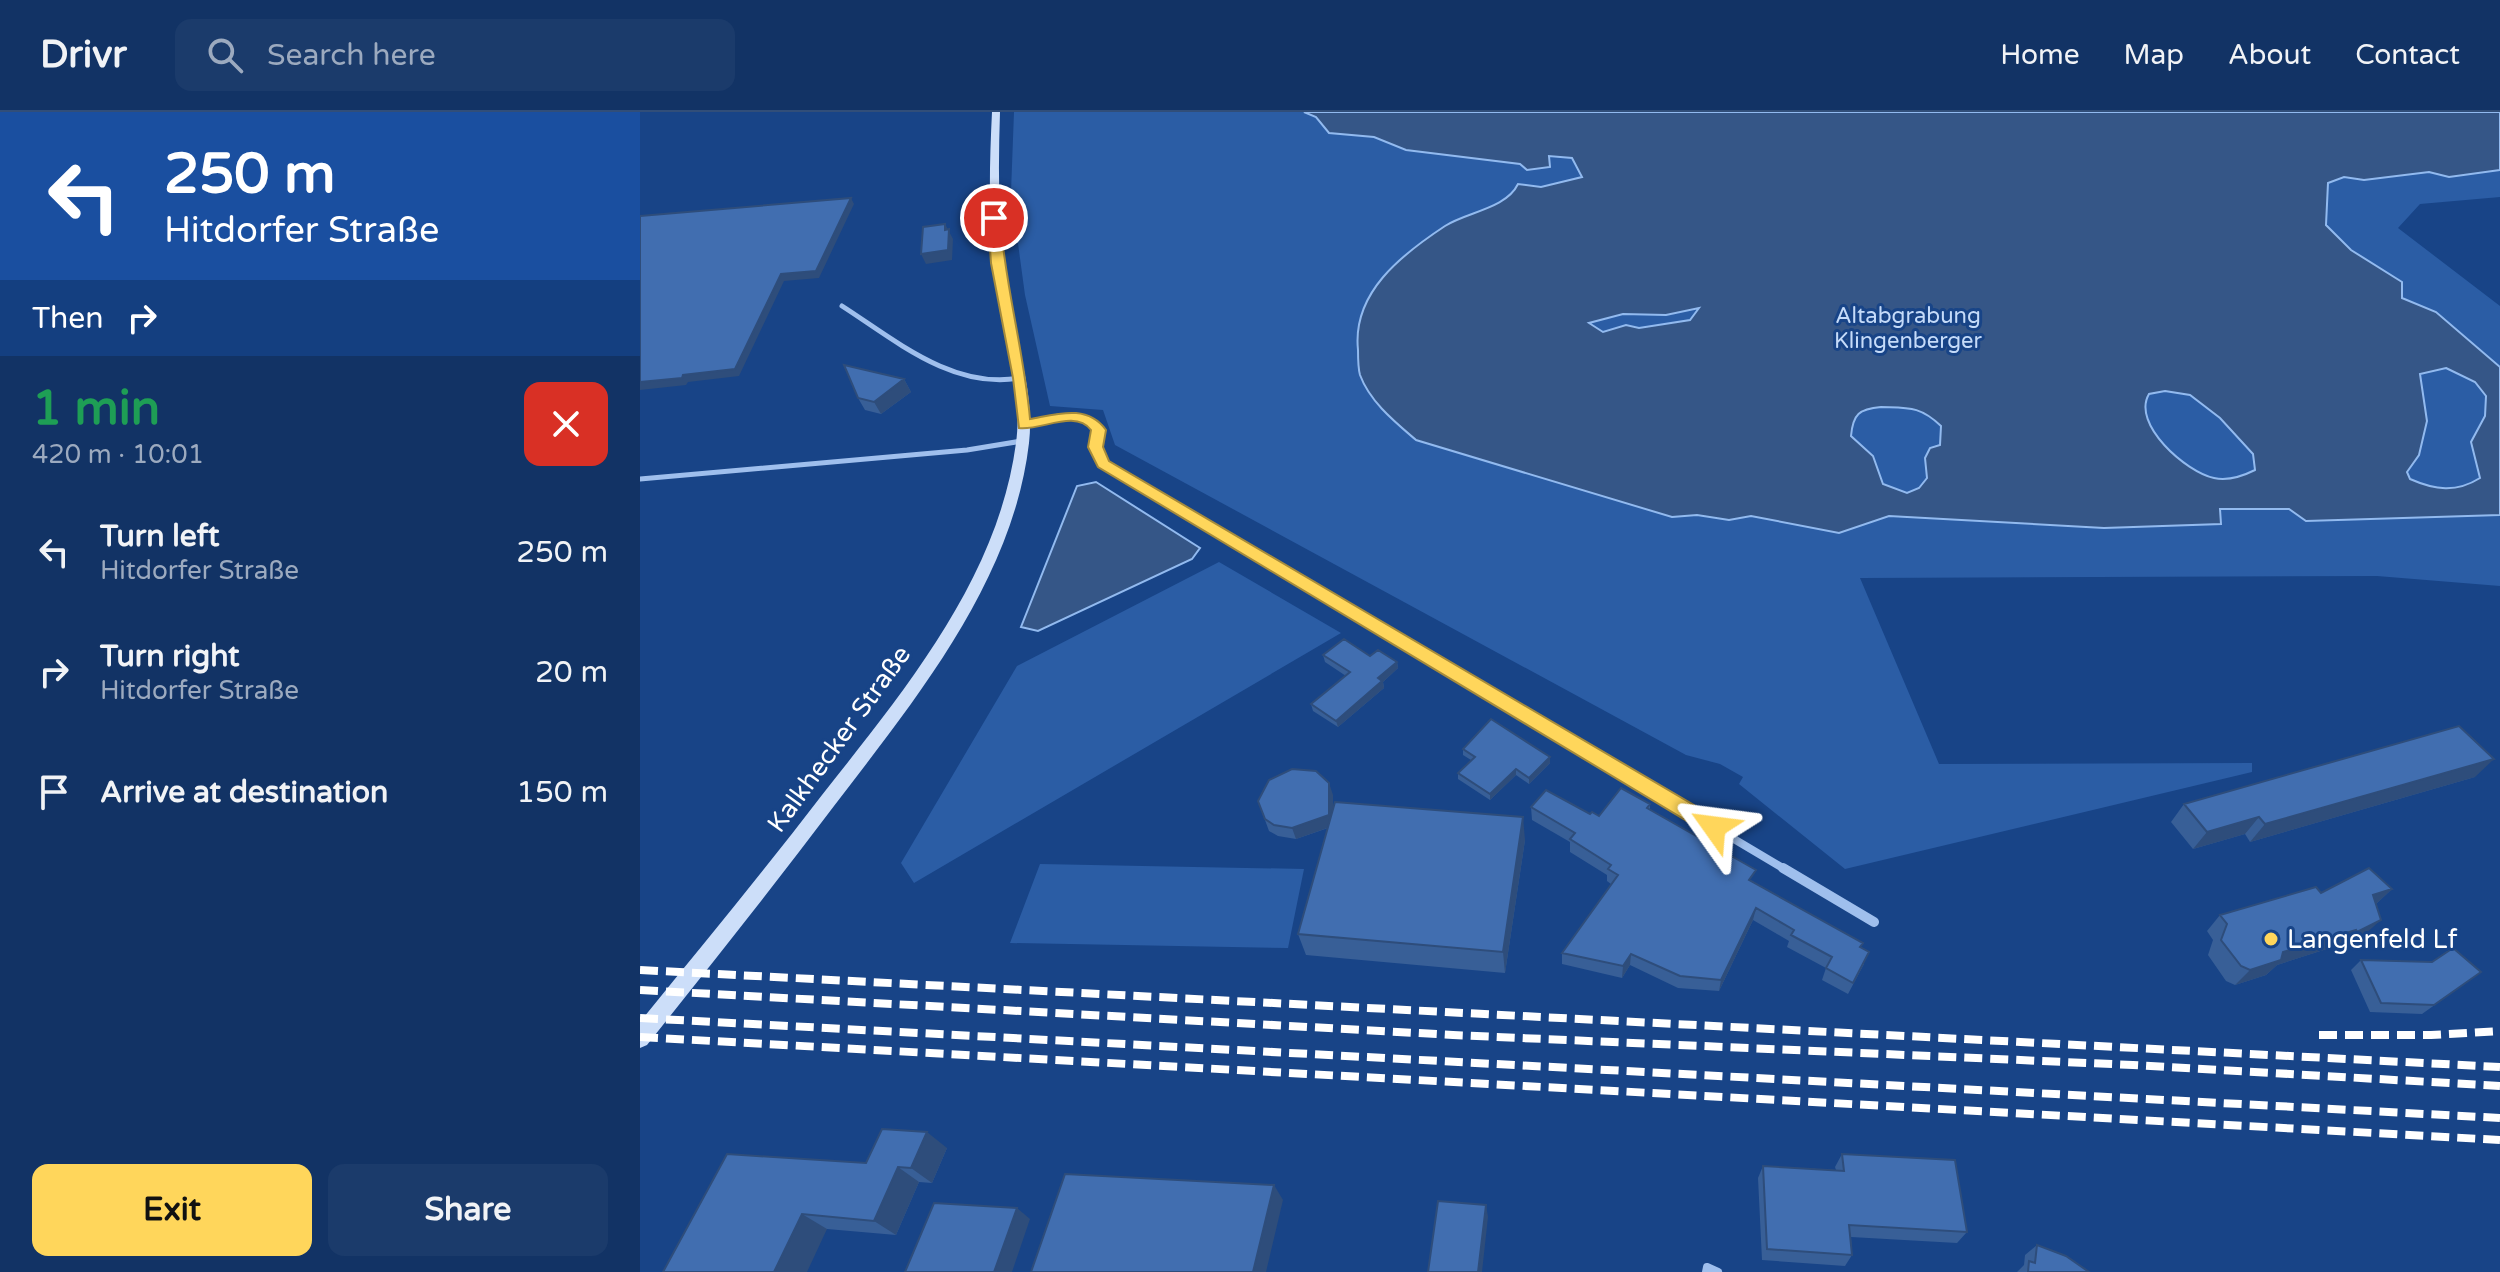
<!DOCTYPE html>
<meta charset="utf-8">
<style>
body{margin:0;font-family:"Varela Round",sans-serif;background:#1b3b6b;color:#f1f3f6;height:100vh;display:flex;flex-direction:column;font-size:30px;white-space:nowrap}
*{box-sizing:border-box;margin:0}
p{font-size:26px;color:#9caabf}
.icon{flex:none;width:44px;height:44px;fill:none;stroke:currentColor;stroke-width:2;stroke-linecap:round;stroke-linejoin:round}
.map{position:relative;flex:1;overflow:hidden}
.drawer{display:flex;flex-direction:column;background:#123365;width:640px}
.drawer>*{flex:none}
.guide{background:#1a4fa0;color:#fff;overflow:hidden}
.pin{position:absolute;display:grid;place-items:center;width:68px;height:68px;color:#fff;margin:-34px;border:4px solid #fff;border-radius:50%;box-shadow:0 2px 8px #0007}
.me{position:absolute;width:88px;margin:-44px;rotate:301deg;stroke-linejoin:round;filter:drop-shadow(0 0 6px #0008)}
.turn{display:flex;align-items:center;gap:28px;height:168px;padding:0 32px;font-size:36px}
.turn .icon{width:104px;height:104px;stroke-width:2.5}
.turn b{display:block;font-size:56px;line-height:68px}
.then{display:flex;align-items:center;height:76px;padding:0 32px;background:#0003;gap:16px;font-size:30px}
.round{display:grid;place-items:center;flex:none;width:84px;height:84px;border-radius:16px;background:#1b3b6b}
.head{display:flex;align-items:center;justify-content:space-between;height:136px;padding:0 32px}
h1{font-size:48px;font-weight:700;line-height:60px;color:#1e9e55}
.action{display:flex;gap:16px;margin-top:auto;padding:16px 32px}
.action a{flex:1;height:92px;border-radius:16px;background:#ffd65b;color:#111;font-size:32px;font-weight:700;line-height:92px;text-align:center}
.action a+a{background:#1b3b6b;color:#f1f3f6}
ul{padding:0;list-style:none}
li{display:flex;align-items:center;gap:24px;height:120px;padding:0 32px}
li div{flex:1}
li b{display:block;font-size:30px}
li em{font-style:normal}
header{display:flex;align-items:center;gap:48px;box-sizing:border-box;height:112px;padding:0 40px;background:#123365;border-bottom:2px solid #314e79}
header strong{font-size:38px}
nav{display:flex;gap:44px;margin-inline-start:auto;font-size:28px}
.search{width:560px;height:72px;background:#1b3b6b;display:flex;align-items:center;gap:20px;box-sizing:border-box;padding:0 28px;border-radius:16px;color:#9caabf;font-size:30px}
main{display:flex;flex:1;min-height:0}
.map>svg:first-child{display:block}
</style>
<header>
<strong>Drivr</strong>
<div class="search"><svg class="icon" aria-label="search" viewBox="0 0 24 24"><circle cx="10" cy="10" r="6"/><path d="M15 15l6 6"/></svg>Search here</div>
<nav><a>Home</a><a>Map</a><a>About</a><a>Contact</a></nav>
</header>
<main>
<section class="drawer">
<div class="guide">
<div class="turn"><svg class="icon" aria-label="left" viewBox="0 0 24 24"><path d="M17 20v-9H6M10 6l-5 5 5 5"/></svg><div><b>250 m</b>Hitdorfer Straße</div></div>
<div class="then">Then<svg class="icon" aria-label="right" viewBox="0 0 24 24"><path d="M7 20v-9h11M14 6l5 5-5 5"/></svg></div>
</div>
<div class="head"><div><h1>1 min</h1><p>420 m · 10:01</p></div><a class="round" style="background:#d93025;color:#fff"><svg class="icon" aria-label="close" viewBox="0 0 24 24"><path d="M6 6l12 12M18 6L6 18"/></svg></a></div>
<ul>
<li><svg class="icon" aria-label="left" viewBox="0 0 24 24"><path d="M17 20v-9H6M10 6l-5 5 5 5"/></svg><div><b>Turn left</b><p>Hitdorfer Straße</p></div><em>250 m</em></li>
<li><svg class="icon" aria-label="right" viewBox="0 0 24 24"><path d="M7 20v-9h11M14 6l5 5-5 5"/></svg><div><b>Turn right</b><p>Hitdorfer Straße</p></div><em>20 m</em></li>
<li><svg class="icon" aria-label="arrive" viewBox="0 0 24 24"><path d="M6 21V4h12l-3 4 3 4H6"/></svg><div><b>Arrive at destination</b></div><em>150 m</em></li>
</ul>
<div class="action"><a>Exit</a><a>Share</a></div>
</section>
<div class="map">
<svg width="1860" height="1160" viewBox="0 0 1860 1160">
<rect width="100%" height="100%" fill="#184487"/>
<path fill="#2b5da5" d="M374,0H1860V85L1780,92L1758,116L1860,194V474L1737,464L1220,466L1299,652L1612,651V660L1205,757L1099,672L1103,665L1080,652L1046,643L475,333L463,298L410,294L385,183L371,80Z
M579,450L701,521L274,771L261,751L377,554Z
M400,752L664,757L648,836L370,831Z"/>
<path fill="#355687" stroke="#92baef" stroke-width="2" fill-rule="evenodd" d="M664,0H1860V58L1809,65L1789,60L1724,68L1704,65L1688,71L1686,113L1711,138L1762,170V186L1796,200L1860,255V403L1666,409L1649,397H1580L1581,412L1464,416L1249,404L1199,421L1111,404L1089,408L1057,403L1032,405L776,328C755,310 730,290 720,263C718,256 718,246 718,238C712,181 761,143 805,114C826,100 866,97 878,72L901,75L942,65L932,46L909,44L910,55L887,58L880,52L766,38L734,25L689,21L676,5ZM1059,196L1050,208L999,216L986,213L963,220L949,211L983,202L1026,203ZM1806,256L1835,270L1846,284L1845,304L1831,330L1840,366C1816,381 1795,378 1770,367L1767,360L1779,343L1787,309L1780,262ZM1525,279L1550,283L1580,306L1613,342L1615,358C1603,364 1588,369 1574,366C1546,360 1491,312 1509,282ZM1241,295C1269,296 1280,294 1301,314L1300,333L1290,336L1285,346L1287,366L1279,376L1267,381L1243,372L1233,344L1211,324C1213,302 1219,297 1241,295Z
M456,370L560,436L552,447L398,519L381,515L437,374Z"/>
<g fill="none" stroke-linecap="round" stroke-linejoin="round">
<path stroke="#9fbfed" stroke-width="5" d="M202,194C255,228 313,278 380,266
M0,367L327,338L382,329"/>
<path stroke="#9fbfed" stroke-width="8" d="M1066,1160L1067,1155L1078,1160"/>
<path stroke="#9fbfed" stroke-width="6" d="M384,313C410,306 437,297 459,318L455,335L463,352L615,442"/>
<path stroke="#9fbfed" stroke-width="8" d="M611,440L1146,758"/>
<path stroke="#9fbfed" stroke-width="10" d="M1143,756L1234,810"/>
<path fill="#ccdef9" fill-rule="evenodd" d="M352,0H360C358,61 358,121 368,181C375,230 395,280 389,331C373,469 275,588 194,694C133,775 70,854 7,933L0,936V910C61,835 123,760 182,683C264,579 358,467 376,331C383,281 364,231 357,182C348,121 349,61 352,0Z"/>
<path stroke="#fff" stroke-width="8" stroke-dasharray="18 8" stroke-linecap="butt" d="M0,858L1860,955
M0,878L813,923L1493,953L1860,974
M0,906L1860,1006
M1679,923H1791L1860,919
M0,925L1860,1028"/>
</g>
<path fill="#385f97" d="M264,267L271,280L241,302L225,298L218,286Z
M683,543L730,544L757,550L758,556L743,570L744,576L698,615L673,599L671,592L706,564L685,550Z
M823,637L910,651L889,672L876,663L850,688L818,667V661L831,648L823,643Z
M1835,665L1610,730L1605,722L1553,737L1531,710L1544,692Z
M693,683V699L885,728L865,861L666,843L658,822L688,716L656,727L638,724L629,719L618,689Z
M1010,692V698L1113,770L1221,836L1224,852L1208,882L1182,868L1186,856L1147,835L1149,829L1113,808L1079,879L1038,876L990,853L982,866L922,852V841L971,772L967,769V763L930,740V730L892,708L891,695L959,704Z
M1752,777L1736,792L1724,823L1701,836L1699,833L1637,853L1626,863L1595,873L1586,869L1568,843L1573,828L1567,819L1580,803L1681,781Z
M1721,848L1841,860L1782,902L1730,900L1711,858Z
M307,1036L292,1071L279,1070L256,1123L187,1117L23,1160L226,1051Z
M1202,1042L1327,1120L1317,1131L1211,1125L1212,1143L1205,1154L1122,1148L1118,1066L1123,1054L1196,1058L1195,1055Z
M1397,1133L1449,1160H1377L1384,1153L1385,1143Z"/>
<path fill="#2e4d7b" d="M211,86L214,92L179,166L144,169L99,264L48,270L46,273L0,278V270L43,263L141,162Z
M305,112L313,127L312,148L286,152L281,142L305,118Z
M264,267L271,280L241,302L234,290Z
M757,550L758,556L743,570L744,576L698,615L696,609L738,566Z
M910,645V651L889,672V666Z
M1854,647L1835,665L1610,730L1625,712Z
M876,657V663L850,688V682Z
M689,671L693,683V714L656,727L652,716Z
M883,705L885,728L865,861L863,840Z
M1619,705L1605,722L1553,737L1567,720Z
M1752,777L1735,793L1733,783Z
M1116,796L1113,808L1079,879L1081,868Z
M1741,808L1724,823L1701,836L1717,820Z
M1716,818L1699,833L1637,853L1626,863L1595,873L1610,858L1643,840Z
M991,842L990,853L982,866L983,854Z
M287,1020L307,1036L292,1071L271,1056Z
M258,1055L279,1070L256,1123L234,1109Z
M634,1073L643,1088L626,1160H613Z
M846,1093L848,1105L842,1160H838Z
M377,1096L390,1107L372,1160H354Z
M162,1102L187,1117L167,1160H134Z"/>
<path fill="#416eb0" stroke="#2e4d7b" stroke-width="2" d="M211,86L176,159L141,162L95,257L43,263L42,266L0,270V104Z
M305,112V118L309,117L308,138L281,142L283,115Z
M204,253L264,267L234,290L218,286Z
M704,527L730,544L738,538L757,550L738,566L742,569L696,609L671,592L710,560L683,543Z
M851,607L910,645L889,666L876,657L850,682L818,661L835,645L823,637Z
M1819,614L1854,647L1625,712L1619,705L1567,720L1544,692Z
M652,657L676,659L689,671V703L652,716L634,713L625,707L618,689L629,668Z
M981,676L1010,692L1007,696L1116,758L1109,768L1223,831L1220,835L1229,840L1213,871L1186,856L1192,845L1151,823L1154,818L1116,796L1081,868L1040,864L991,842L983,854L922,841L978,763L968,757L971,753L930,727L935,721L891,695L906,678L950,702L952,700L959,704Z
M695,690L883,705L863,840L658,822Z
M1729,756L1752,777L1733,783L1741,808L1717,820L1716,818L1643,840L1641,848L1610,858L1601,854L1581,828L1587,812L1580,803L1676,775L1681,781Z
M1813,836L1841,860L1794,893L1741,891L1721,848L1792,850Z
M242,1017L287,1020L271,1056L258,1055L234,1109L162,1102L134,1160H23L87,1042L226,1051Z
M1202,1042L1315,1048L1327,1120L1209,1113L1212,1143L1127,1137L1123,1054L1204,1059Z
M425,1062L634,1073L613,1160H391Z
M798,1089L846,1093L838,1160H788Z
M294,1091L377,1096L354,1160H265Z
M1397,1133L1426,1144L1449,1160H1388L1389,1149L1395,1151Z"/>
<path fill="#ffd65b" stroke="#a68b3b" stroke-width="2" d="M354,103L360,106C365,174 384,239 390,307C418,302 447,292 466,318L463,335L469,349L1081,709L1084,715L1081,721L1074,724L1067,721L458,355L448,335L451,318C435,297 401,319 379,316L373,266L351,151L348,106Z"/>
<circle fill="#ffd65b" stroke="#184487" stroke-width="3" cx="1631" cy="827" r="8"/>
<g text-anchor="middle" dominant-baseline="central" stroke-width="6" stroke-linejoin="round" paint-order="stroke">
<g font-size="22" fill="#c5dbf9" stroke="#184487">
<text x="1268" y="204">Altabgrabung<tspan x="1268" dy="25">Klingenberger</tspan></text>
</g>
<g font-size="26" fill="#fff" stroke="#184487">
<text transform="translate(199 627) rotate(-54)">Kalkhecker Straße</text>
</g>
<g font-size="26" fill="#fff" stroke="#184487" text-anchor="start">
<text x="1647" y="827">Langenfeld Lf</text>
</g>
</g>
</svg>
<div class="pin" style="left:354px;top:106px;background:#d93025"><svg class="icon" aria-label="arrive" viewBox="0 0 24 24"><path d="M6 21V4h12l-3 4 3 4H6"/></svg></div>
<svg class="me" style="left:1074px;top:715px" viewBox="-20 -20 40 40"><path d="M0-17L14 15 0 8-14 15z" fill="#ffd65b" stroke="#fff" stroke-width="4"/></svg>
</div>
</main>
